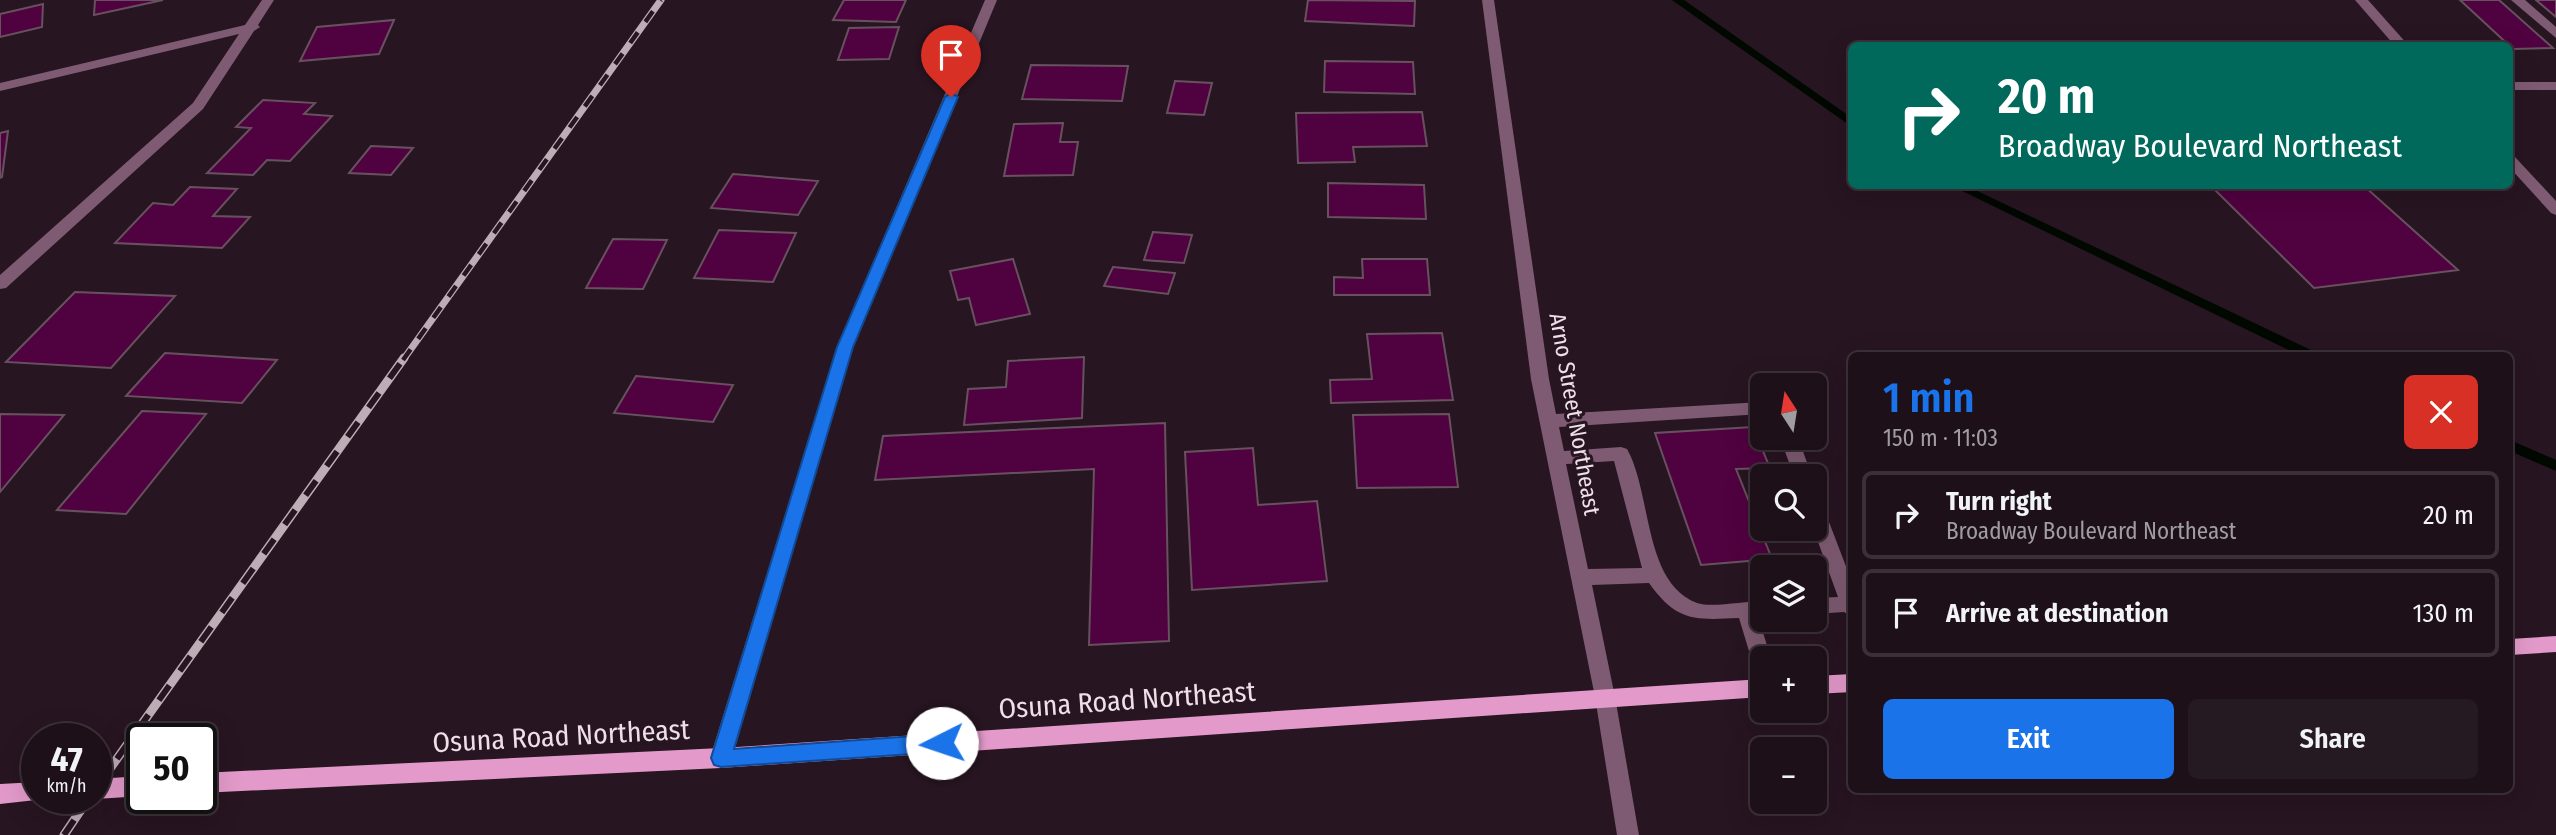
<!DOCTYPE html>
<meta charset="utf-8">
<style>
body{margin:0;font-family:"Fira Sans Condensed",sans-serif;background:#251922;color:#f1f3f6;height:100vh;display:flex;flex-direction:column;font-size:26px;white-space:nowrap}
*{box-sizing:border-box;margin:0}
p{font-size:23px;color:#a09da2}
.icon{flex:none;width:38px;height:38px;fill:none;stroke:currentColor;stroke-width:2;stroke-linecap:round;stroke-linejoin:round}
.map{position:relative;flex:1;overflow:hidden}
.details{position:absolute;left:1848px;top:352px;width:665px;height:441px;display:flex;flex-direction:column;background:#1d1019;border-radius:10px;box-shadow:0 7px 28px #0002,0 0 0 2px #3b3038}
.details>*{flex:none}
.banner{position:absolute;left:1848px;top:42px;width:665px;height:147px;border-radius:10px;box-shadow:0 7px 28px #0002,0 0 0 2px #3b3038;background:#00695c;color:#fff;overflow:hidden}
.needle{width:46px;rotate:348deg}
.controls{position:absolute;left:1750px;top:373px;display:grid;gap:14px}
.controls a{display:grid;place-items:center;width:77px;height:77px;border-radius:10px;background:#1d1019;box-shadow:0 7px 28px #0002,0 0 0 2px #3b3038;font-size:35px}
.speed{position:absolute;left:21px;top:723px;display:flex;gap:14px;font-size:35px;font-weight:700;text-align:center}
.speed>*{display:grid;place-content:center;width:91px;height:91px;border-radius:50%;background:#1d1019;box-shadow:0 7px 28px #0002,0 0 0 2px #3b3038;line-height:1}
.speed small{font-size:18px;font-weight:400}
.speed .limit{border:4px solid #111;border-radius:10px;background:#fff;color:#111}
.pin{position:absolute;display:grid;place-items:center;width:60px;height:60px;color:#fff;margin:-72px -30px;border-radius:50% 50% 50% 0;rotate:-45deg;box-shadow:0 0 7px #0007}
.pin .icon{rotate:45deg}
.me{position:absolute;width:77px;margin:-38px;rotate:266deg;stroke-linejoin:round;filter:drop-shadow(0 0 5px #0008)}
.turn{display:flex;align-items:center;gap:24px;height:147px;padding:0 35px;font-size:32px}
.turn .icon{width:91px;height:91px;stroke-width:2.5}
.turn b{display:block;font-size:49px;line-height:60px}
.round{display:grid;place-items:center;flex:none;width:74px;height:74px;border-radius:10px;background:#251922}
.overview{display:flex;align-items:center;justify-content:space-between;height:119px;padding:0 35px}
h1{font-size:42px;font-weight:600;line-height:52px;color:#1a73e8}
.cta{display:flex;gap:14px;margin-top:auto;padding:14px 35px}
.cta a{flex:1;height:80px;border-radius:10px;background:#1a73e8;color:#fff;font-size:28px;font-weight:600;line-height:80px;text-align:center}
.cta a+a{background:#251922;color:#f1f3f6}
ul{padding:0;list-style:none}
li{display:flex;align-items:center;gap:21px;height:88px;margin:0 14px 10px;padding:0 21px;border:4px solid #3b3038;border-radius:10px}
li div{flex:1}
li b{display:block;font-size:26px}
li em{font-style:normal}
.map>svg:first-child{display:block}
</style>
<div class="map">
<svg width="2556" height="835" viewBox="0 0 2556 835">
<rect width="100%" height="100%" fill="#271521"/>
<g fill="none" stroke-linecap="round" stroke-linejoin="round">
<path fill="#000800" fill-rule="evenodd" d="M1672,0H1684L1852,118V127Z
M1952,186H1967L2315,352L2317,355H2299Z
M2510,440L2556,460V471L2510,451Z"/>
</g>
<path fill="#50013f" stroke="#67515f" stroke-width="2" d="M95,0H163L94,15Z
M844,0H906L896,22L833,20Z
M1308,0L1415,1L1414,26L1305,21Z
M2460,0H2499L2553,48L2513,49Z
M2536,0H2556V17Z
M43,4L42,27L0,37V14Z
M394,20L379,54L300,61L317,27Z
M899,27L889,59L838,60L849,28Z
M1325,61L1413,62L1415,94L1324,92Z
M1031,65L1128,66L1122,101L1022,99Z
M1175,81L1212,83L1204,115L1167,113Z
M263,100L315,103L304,114L332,116L290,161L267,160L253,175L207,173L251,128L236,127Z
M1422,112L1427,146L1353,147L1355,162L1298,163L1296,113Z
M1063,123L1060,142H1078L1073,175L1004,176L1014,124Z
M8,131L2,177L0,178V133Z
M371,146L413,148L391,175L349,173Z
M733,174L818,181L798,215L711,208Z
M1328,183L1424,185L1426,219L1328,217Z
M2211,186H2364L2458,270L2314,288Z
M190,187L237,189L213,216L250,217L222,248L115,243L153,203L173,205Z
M719,230L796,233L773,282L694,278Z
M1153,232L1192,235L1184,263L1144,260Z
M613,239L667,240L643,289L586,288Z
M1013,259L1030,314L976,325L969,298L958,300L950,271Z
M1362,259H1427L1430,295H1334V277L1363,278Z
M1113,267L1175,273L1168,294L1104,286Z
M75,292L175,296L111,368L6,362Z
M1442,333L1453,400L1331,403L1330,380L1372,379L1367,334Z
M165,353L277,360L242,403L126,396Z
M1084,357L1082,418L964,425L968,389L1006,387L1008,361Z
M636,376L733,385L713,422L614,413Z
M142,411L206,414L126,514L57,510Z
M0,414L64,415L0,492Z
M1449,414L1458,487L1357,488L1353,415Z
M1165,423L1169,641L1089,645L1094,469L875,480L883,436Z
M1753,427L1770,468L1736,469L1772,559L1701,565L1655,433Z
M1253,448L1258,505L1317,501L1327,581L1192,590L1185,452Z"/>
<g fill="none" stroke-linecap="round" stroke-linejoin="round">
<path fill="#7e5b72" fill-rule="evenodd" d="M262,0H274L258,25L260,27L254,31L203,109L6,288L0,289V275L193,103L239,34L0,91V83L245,25Z
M985,0H997L853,347L732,758L729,765L721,768L713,765L710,758L837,347Z
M1482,0H1494L1549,379L1556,414L1762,402V414L1559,427L1564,451L1621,447L1627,449C1652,493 1643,583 1697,603C1711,608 1746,601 1762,601V617H1758L1771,658H1762V670L1755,667L1752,661L1739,618C1694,620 1677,622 1649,583L1592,585L1615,697L1639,835H1617L1595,697L1531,379ZM1614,461L1642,568L1588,569L1566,464Z
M2355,0H2368L2409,46H2395Z
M2511,0H2525L2556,27V38Z
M2510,82H2556V90H2510Z
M2510,156L2515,157L2556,201V215L2551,213L2510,168Z
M1780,438H1798L1812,476H1794Z
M1815,502L1822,504L1824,509L1852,582V617L1844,612L1815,614V598L1838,597L1813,528Z"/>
<path fill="#e39aca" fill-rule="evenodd" d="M2556,636V652L2510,655V639Z
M1852,674V692L1815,694V676Z
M1762,679V697L721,768L201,793V773L721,748Z
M142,776V796L96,799L94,798H96V779Z
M37,782V798L45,799L0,804V784Z"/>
<defs>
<path id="rail-far1" d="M403,360L661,0"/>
<path id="rail" d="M96,788L404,358
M64,835L89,798"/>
</defs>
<use href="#rail-far1" stroke="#bcadb7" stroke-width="7"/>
<use href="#rail" stroke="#bcadb7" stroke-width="9"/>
<use href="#rail-far1" stroke="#271521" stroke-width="4.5" stroke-dasharray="13" stroke-linecap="butt"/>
<use href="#rail" stroke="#271521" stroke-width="6" stroke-dasharray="18" stroke-linecap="butt"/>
</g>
<path fill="#1a73e8" stroke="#114b97" stroke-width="2" d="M951,93L958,97L853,347L734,749L942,734L949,737L952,743L949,749L942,752L721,767L714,765L711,758L837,347L945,97Z"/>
<g text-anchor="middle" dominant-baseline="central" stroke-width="6" stroke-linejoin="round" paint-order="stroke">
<g font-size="23" fill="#eee0e9" stroke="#271521">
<text transform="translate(1575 414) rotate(80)">Arno Street Northeast</text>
</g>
<g font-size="28" fill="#eee0e9" stroke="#271521">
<text transform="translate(1127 700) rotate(-4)">Osuna Road Northeast</text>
<text transform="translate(561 736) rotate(-3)">Osuna Road Northeast</text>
</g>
</g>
</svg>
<div class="controls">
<a><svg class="needle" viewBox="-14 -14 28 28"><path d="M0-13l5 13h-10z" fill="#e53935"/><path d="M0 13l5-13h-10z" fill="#a09da2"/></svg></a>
<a><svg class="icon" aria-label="search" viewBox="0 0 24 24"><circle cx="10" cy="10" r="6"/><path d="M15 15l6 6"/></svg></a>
<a><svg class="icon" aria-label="layers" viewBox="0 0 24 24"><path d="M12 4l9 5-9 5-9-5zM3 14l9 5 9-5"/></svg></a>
<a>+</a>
<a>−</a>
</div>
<div class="speed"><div>47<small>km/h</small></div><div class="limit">50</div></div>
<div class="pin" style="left:951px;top:97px;background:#d93025"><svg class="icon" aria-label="arrive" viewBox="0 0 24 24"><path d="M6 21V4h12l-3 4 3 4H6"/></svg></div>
<svg class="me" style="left:942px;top:743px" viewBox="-20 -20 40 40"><circle r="19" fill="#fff"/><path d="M0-13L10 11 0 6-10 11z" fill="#1a73e8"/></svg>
<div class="banner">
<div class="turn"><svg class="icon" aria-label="right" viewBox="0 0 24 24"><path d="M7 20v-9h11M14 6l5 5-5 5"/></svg><div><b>20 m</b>Broadway Boulevard Northeast</div></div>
</div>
<section class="details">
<div class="overview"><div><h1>1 min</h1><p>150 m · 11:03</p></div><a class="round" style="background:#d93025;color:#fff"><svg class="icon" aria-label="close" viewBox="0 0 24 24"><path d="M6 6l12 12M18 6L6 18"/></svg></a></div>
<ul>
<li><svg class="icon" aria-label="right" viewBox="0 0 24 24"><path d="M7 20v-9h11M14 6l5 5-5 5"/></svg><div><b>Turn right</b><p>Broadway Boulevard Northeast</p></div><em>20 m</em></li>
<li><svg class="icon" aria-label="arrive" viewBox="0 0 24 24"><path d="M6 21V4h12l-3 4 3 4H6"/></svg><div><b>Arrive at destination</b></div><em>130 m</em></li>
</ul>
<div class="cta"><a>Exit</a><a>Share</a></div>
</section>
</div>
